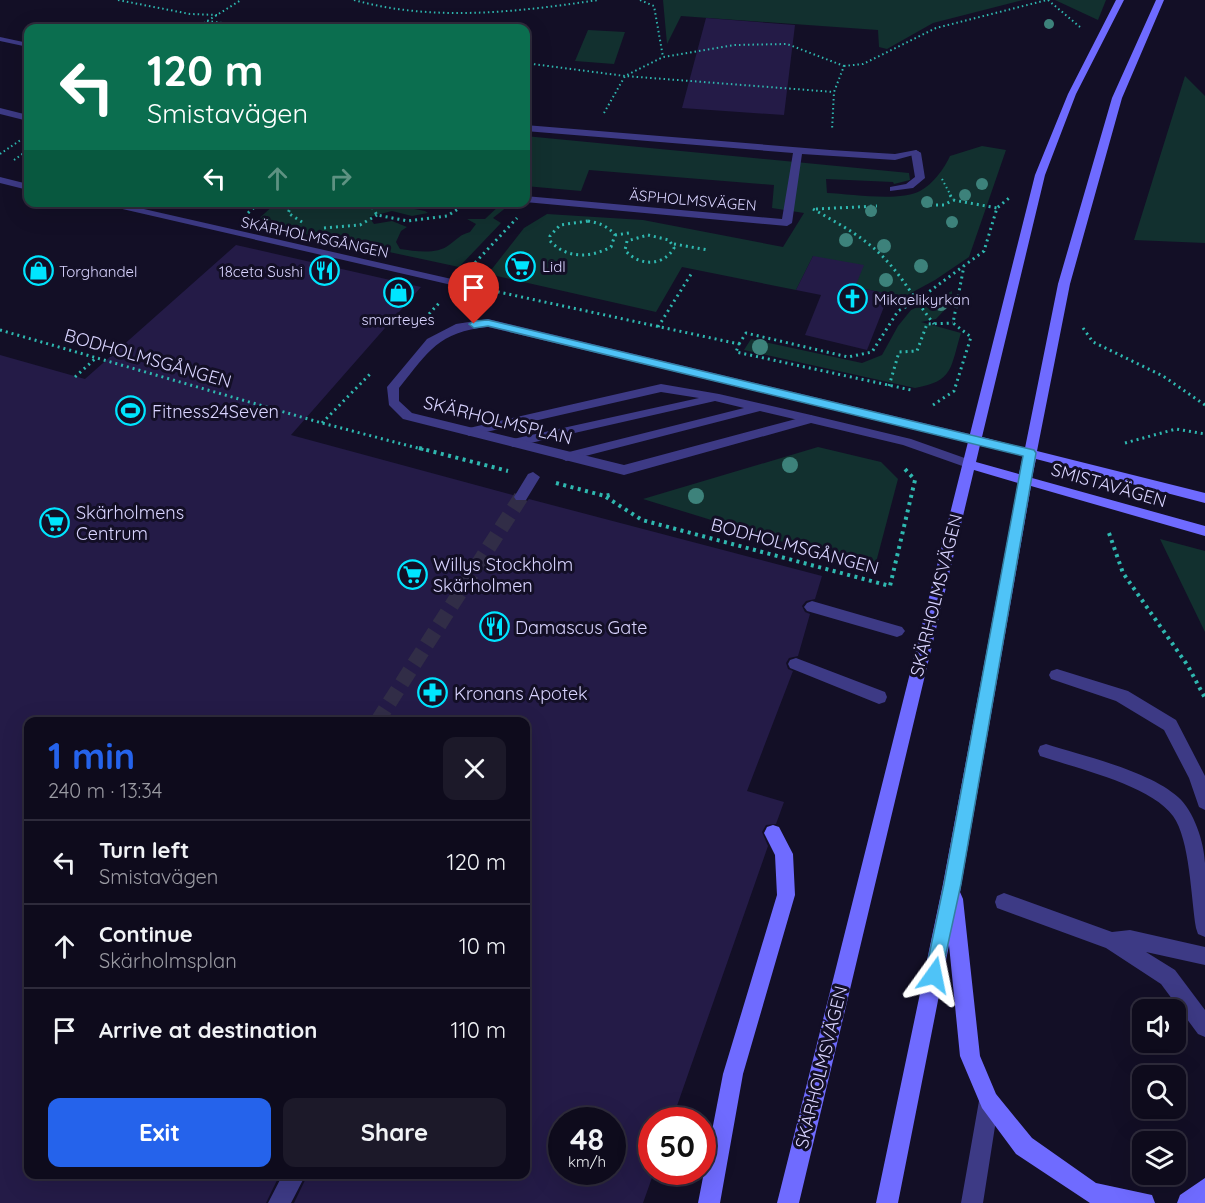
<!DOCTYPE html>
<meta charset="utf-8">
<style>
body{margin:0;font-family:Quicksand,sans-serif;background:#1c1929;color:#f1f3f6;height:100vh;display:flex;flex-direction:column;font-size:22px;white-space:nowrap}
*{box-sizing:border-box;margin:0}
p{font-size:20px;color:#9b9ba3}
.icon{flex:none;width:33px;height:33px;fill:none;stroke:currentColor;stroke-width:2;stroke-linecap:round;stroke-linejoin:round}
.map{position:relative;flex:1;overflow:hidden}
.drawer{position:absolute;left:24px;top:717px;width:506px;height:462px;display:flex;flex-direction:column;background:#0e0b1c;border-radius:12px;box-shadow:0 6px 24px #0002,0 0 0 2px #2e2b3b}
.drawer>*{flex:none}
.hud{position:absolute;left:24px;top:24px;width:506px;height:183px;border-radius:12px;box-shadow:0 6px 24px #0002,0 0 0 2px #2e2b3b;background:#0b6e4f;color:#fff;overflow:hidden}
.fabs{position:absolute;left:1132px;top:999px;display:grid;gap:12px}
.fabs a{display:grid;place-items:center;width:54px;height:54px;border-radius:12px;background:#0e0b1c;box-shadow:0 6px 24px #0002,0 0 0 2px #2e2b3b;font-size:30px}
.speed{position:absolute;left:548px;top:1107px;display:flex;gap:12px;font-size:30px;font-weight:700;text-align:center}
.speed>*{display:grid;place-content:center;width:78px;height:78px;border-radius:50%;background:#0e0b1c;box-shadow:0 6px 24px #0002,0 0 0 2px #2e2b3b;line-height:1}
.speed small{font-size:15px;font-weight:400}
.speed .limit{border:9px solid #d22;background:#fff;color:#111}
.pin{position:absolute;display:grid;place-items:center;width:51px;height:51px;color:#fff;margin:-62px -26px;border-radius:50% 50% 50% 0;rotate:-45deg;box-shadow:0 0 6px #0007}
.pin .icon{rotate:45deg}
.me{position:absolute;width:66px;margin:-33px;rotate:12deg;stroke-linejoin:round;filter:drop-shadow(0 0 4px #0008)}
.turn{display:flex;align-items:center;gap:21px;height:126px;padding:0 24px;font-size:27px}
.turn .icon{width:78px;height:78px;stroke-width:2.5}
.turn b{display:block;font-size:42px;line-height:51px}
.lanes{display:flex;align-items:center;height:57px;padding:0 24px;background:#0003;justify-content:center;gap:30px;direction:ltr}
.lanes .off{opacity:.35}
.round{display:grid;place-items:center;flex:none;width:63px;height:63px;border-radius:12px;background:#1c1929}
.overview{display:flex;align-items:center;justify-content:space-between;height:102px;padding:0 24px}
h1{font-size:36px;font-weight:800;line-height:45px;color:#2563eb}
.primary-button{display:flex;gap:12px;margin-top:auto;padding:12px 24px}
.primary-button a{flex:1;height:69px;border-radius:12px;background:#2563eb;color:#fff;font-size:24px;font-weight:800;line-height:69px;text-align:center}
.primary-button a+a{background:#1c1929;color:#f1f3f6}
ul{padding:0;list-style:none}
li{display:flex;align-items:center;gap:18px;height:84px;padding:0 24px;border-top:2px solid #2e2b3b}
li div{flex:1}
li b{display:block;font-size:22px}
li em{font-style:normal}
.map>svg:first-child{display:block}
</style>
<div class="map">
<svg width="1205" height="1203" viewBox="0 0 1205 1203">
<rect width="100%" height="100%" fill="#130f26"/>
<path fill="#12302f" d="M663,0H1023L933,23L887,49L879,47L878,30L681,16L667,44Z
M1055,0H1106L1098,20Z
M588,30L625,32L614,64L575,61Z
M1185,76L1205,96V243L1134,240Z
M525,136L909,173L910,180L894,184L893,182L826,179L827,193C851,194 899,202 920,191C933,184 944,169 950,156L982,146L1006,150L969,257L935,280L900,299L886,303L889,294L855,287L813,256L796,290L682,267L656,312L488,274L524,228L547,214L643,220L783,247L804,213L772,208L774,185L589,170L581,191L525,186Z
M276,203H402L404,207L425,211L428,213L412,216L392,211L369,217L374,224L392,221L407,227L401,231L396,242L400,249C415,251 436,255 449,245C458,239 459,235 470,232L476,224L467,219H485L502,203L508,206L493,218L501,223L459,267L254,223Z
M952,291V302L936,319L921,322L961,333C950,368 954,381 915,388L744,350L751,339L862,363L882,355L898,326L911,310Z
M818,447L881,462L898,479L874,570L643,499Z
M1160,539L1205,551V632Z"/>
<path fill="#241b47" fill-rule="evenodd" d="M706,18L795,25L784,115L682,108Z
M236,245L421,287L291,435L513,495L516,502H526L529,499L822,576L815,599L806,601L802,606L805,612L810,614L798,656L789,658L786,663L788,669L793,671L747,791L784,802L776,824L766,825L762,832L768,846L672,1120H651V1172H654L643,1203H294L308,1174H525V722H28V1174H280L266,1203H0V355L85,379ZM561,1120H612V1172H561Z
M813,256L864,265L855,287L889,294L867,350L805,335L821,295L796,290Z"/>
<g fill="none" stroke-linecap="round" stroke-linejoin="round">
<path stroke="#312d47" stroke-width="15" stroke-dasharray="15 8" stroke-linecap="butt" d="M377,722L521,497"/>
<path stroke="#2fb8b0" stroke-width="2" stroke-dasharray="1.5 3" stroke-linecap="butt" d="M118,0L190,14L217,15
M354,0C433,22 518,12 598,0
M640,0L654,6L663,57
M1048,0L1080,27
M207,21L261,28
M196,28L241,0
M525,63L625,76L834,92
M844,66L863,64L936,28L1047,0
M604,113L625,76L663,57L734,45L787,44L844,66L834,92L832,130
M0,154L22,139
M14,160L28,150
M942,179L951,196"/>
<path stroke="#2fb8b0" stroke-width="3" stroke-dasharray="2 4" stroke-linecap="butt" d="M950,195L953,200L997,208
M297,202L292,204L288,213L302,222
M369,202L377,215L408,221L447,216L469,202
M924,205H944L953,200
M813,209C839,224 866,238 886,260C904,279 917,303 934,324
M816,209L877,206
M248,213L260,202
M588,221C599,223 608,226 615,235L611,247C590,258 567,259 550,241V236L560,225Z
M324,228L360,225L377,215
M615,235L629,233
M648,235L669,240L674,248C663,267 638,266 625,250L627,241Z
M674,244L708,250
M471,267L517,218
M480,288L739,344L736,352L911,390
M429,314L440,302
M658,327L693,271
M1083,328L1093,342L1163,376L1205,405
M0,330L322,423L425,450
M739,344L746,333L848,357L872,352L898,311L915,302L984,251L997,208L1009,198
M75,377L97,357
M889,386L899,352L917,351L927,324L953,323
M933,405L954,391L971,337L953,323L964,266
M322,423L371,373
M1125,443L1176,429L1205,434"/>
<path stroke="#2fb8b0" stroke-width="4" stroke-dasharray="3 4.5" stroke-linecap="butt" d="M419,448L508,471
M556,483L605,496L613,494
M606,497L642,520L890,586L915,480L904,468
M1109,533L1123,573L1188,666L1205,698"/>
<path fill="#3d3a85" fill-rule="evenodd" d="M916,150L921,153L925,178L913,188L890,191V187L906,184L915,177L911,153Z
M661,384L719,394L811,415L817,419L811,423L760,411L566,461L559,457L561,454L744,408L715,401L513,447L506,443L513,439L699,398L661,392L469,436L463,432L469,428Z
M812,601L902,627L905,631L902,635L897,637L807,611L804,607L807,603Z
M796,658L885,692L887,697L885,702L879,704L790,668L788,664L790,660Z
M1057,669L1128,691L1176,720L1205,776V810L1199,807L1189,778L1164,730L1116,701L1051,679L1049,675L1051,671Z
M1046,744C1084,756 1149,771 1178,797C1194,811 1204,842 1205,863C1205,888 1205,913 1205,937L1198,934L1196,928C1191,899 1190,839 1173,816C1151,785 1075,768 1040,756L1038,751L1040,746Z
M1004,893L1112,932L1130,930L1205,947V965L1146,952L1175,970L1205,1010V1037L1198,1034L1161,984L1106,948L997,908L995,902L997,896Z
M989,1091L996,1094L999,1101L983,1203H961L979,1101L982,1094Z
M283,1174H306L291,1203H268Z"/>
<path fill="#3d3a85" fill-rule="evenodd" d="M0,37L28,43V47L0,41Z
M0,108L28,115V121L0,114Z
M525,125L830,150L895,154L916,150L921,153L895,160L802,154L792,223L787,226L525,202V196L782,219L793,153L525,131Z
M0,177L28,184V190L0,183Z
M92,202H113L456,280L462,283L456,286Z
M488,319L974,435L981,439L974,443L488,327C438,332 429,351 399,388V401L412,413L624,465L811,415L911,439L973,461L975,464L968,468L903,445L811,423L624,475L403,419L389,405L387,387L427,339L456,324Z
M533,472L540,477L526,500H516L514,497L528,474Z"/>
<path fill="#6f6bff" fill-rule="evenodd" d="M1116,0H1124L1076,94L1045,175L982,437L1025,448L1058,284L1112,98L1156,0H1164L1122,98L1070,284L1037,451L1205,493V503L1036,459L1032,478L1205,526V536L1031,486L960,892L963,899L980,1056L996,1094L1032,1138L1096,1183L1152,1195L1155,1203H1090L1016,1154L982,1108L960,1056L949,945L898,1203H876L943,884L1018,483L974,470L799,1203H777L1035,175L1068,94ZM980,445L1023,456L1019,474L976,462Z
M773,825L779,827L793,854L795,895L743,1074L720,1203H698L723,1074L777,895L775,855L764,833L767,827Z
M1205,1178V1203H1177L1180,1195Z"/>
</g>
<g fill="#3d827b">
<circle cx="1049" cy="24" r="5"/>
<circle cx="982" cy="184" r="6"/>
<circle cx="965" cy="195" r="6"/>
<circle cx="927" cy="202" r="6"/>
<circle cx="871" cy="211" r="6"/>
<circle cx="952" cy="222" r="6"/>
<circle cx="846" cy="240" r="7"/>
<circle cx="884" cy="246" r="7"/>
<circle cx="921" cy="266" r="7"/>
<circle cx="886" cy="280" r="7"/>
<circle cx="941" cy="304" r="7"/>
<circle cx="760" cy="347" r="8"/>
<circle cx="790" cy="465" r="8"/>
<circle cx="696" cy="496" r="8"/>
</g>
<path fill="#4fc3f7" stroke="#337fa1" stroke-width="1.5" d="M488,320L1034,450L1036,453L961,884L940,981L934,984L927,981L925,975L944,884L1023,456L488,326L474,328L469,324L474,321Z"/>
<defs>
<symbol id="supermarket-ring" viewBox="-11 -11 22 22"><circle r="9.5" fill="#130f26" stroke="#00e5ff" stroke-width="1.5"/><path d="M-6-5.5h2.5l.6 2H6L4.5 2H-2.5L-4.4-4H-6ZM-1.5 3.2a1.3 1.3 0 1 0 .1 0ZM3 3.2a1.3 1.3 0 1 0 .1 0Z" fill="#00e5ff"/></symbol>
<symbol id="shop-ring" viewBox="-11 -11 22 22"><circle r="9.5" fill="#130f26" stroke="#00e5ff" stroke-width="1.5"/><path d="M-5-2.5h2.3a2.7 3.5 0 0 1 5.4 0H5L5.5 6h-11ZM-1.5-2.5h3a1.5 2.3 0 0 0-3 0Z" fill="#00e5ff"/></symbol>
<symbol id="restaurant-ring" viewBox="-11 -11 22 22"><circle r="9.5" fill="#130f26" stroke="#00e5ff" stroke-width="1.5"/><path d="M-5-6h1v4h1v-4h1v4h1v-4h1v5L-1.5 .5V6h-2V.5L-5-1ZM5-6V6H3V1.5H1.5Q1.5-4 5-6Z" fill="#00e5ff"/></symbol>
<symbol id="church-ring" viewBox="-11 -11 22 22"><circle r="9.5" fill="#130f26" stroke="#00e5ff" stroke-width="1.5"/><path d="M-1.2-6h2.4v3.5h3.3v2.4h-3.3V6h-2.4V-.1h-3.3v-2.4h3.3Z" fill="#00e5ff"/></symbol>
<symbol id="stadium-ring" viewBox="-11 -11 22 22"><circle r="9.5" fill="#130f26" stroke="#00e5ff" stroke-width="1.5"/><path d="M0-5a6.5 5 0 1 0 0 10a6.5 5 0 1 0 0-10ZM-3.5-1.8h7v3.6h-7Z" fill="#00e5ff"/></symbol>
<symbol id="pharmacy-ring" viewBox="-11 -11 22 22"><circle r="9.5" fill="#130f26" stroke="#00e5ff" stroke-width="1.5"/><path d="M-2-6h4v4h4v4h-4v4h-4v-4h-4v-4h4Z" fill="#00e5ff"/></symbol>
</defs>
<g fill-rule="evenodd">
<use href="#supermarket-ring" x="504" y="250" width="33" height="33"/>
<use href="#shop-ring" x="22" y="254" width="33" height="33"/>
<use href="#restaurant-ring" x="308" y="254" width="33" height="33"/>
<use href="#shop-ring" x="382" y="276" width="33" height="33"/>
<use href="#church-ring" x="836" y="282" width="33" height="33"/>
<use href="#stadium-ring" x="114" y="394" width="33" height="33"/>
<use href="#supermarket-ring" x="38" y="506" width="33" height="33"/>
<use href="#supermarket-ring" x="396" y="558" width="33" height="33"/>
<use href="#restaurant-ring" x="478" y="610" width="33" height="33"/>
<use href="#pharmacy-ring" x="416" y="676" width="33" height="33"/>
</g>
<g text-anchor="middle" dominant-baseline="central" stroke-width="6" stroke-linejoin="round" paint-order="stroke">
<g font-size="15" fill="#d9d4ff" stroke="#130f26">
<text transform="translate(693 200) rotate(5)">ÄSPHOLMSVÄGEN</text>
<text transform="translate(315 237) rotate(12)">SKÄRHOLMSGÅNGEN</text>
</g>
<g font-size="15" fill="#d9d4ff" stroke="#130f26" text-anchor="start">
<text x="542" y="266">Lidl</text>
<text x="59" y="271">Torghandel</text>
<text x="303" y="271" text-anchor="end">18ceta Sushi</text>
<text x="874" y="299">Mikaelikyrkan</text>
<text x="398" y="319" text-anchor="middle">smarteyes</text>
</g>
<g font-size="18" fill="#d9d4ff" stroke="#130f26">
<text transform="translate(148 358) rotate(16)">BODHOLMSGÅNGEN</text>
<text transform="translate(498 420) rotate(14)">SKÄRHOLMSPLAN</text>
<text transform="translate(1109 485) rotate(16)">SMISTAVÄGEN</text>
<text transform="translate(795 546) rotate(15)">BODHOLMSGÅNGEN</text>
<text transform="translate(936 595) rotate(-76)">SKÄRHOLMSVÄGEN</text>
<text transform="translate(821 1067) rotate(-76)">SKÄRHOLMSVÄGEN</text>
</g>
<g font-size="18" fill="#d9d4ff" stroke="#130f26" text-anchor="start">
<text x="152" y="411">Fitness24Seven</text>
<text x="76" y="512">Skärholmens<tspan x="76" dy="21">Centrum</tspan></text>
<text x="433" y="564">Willys Stockholm<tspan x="433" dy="21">Skärholmen</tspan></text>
<text x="515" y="627">Damascus Gate</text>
<text x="454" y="693">Kronans Apotek</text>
</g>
</g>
</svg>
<div class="fabs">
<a><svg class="icon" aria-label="sound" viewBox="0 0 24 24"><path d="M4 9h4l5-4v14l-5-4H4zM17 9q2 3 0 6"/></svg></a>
<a><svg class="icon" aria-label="search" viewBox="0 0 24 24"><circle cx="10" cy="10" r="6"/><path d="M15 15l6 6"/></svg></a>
<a><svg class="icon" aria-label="layers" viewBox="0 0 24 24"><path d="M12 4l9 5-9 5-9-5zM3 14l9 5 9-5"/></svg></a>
</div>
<div class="speed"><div>48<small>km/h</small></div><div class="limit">50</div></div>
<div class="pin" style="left:474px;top:324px;background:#d93025"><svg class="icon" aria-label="arrive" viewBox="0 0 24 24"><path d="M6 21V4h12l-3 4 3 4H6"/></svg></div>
<svg class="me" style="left:934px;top:975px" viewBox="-20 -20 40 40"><path d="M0-17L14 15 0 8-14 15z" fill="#4fc3f7" stroke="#fff" stroke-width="4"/></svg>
<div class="hud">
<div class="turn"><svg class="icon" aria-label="left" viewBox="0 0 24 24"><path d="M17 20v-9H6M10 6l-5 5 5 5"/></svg><div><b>120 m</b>Smistavägen</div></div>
<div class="lanes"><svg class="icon" aria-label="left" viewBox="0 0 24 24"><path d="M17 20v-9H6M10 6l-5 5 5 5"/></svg><svg class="icon off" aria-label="ahead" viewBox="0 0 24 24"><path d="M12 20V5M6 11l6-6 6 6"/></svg><svg class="icon off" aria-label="right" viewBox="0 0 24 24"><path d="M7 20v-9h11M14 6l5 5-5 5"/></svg></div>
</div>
<section class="drawer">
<div class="overview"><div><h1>1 min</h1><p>240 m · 13:34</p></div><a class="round"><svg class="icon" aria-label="close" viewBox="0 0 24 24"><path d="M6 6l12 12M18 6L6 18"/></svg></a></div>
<ul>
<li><svg class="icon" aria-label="left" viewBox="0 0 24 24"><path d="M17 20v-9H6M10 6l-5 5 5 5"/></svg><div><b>Turn left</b><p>Smistavägen</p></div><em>120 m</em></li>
<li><svg class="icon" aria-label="ahead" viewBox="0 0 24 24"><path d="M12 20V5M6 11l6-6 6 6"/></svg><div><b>Continue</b><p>Skärholmsplan</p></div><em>10 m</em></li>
<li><svg class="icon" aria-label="arrive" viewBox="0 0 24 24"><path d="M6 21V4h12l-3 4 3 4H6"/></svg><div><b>Arrive at destination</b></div><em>110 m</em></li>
</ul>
<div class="primary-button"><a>Exit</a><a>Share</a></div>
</section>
</div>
